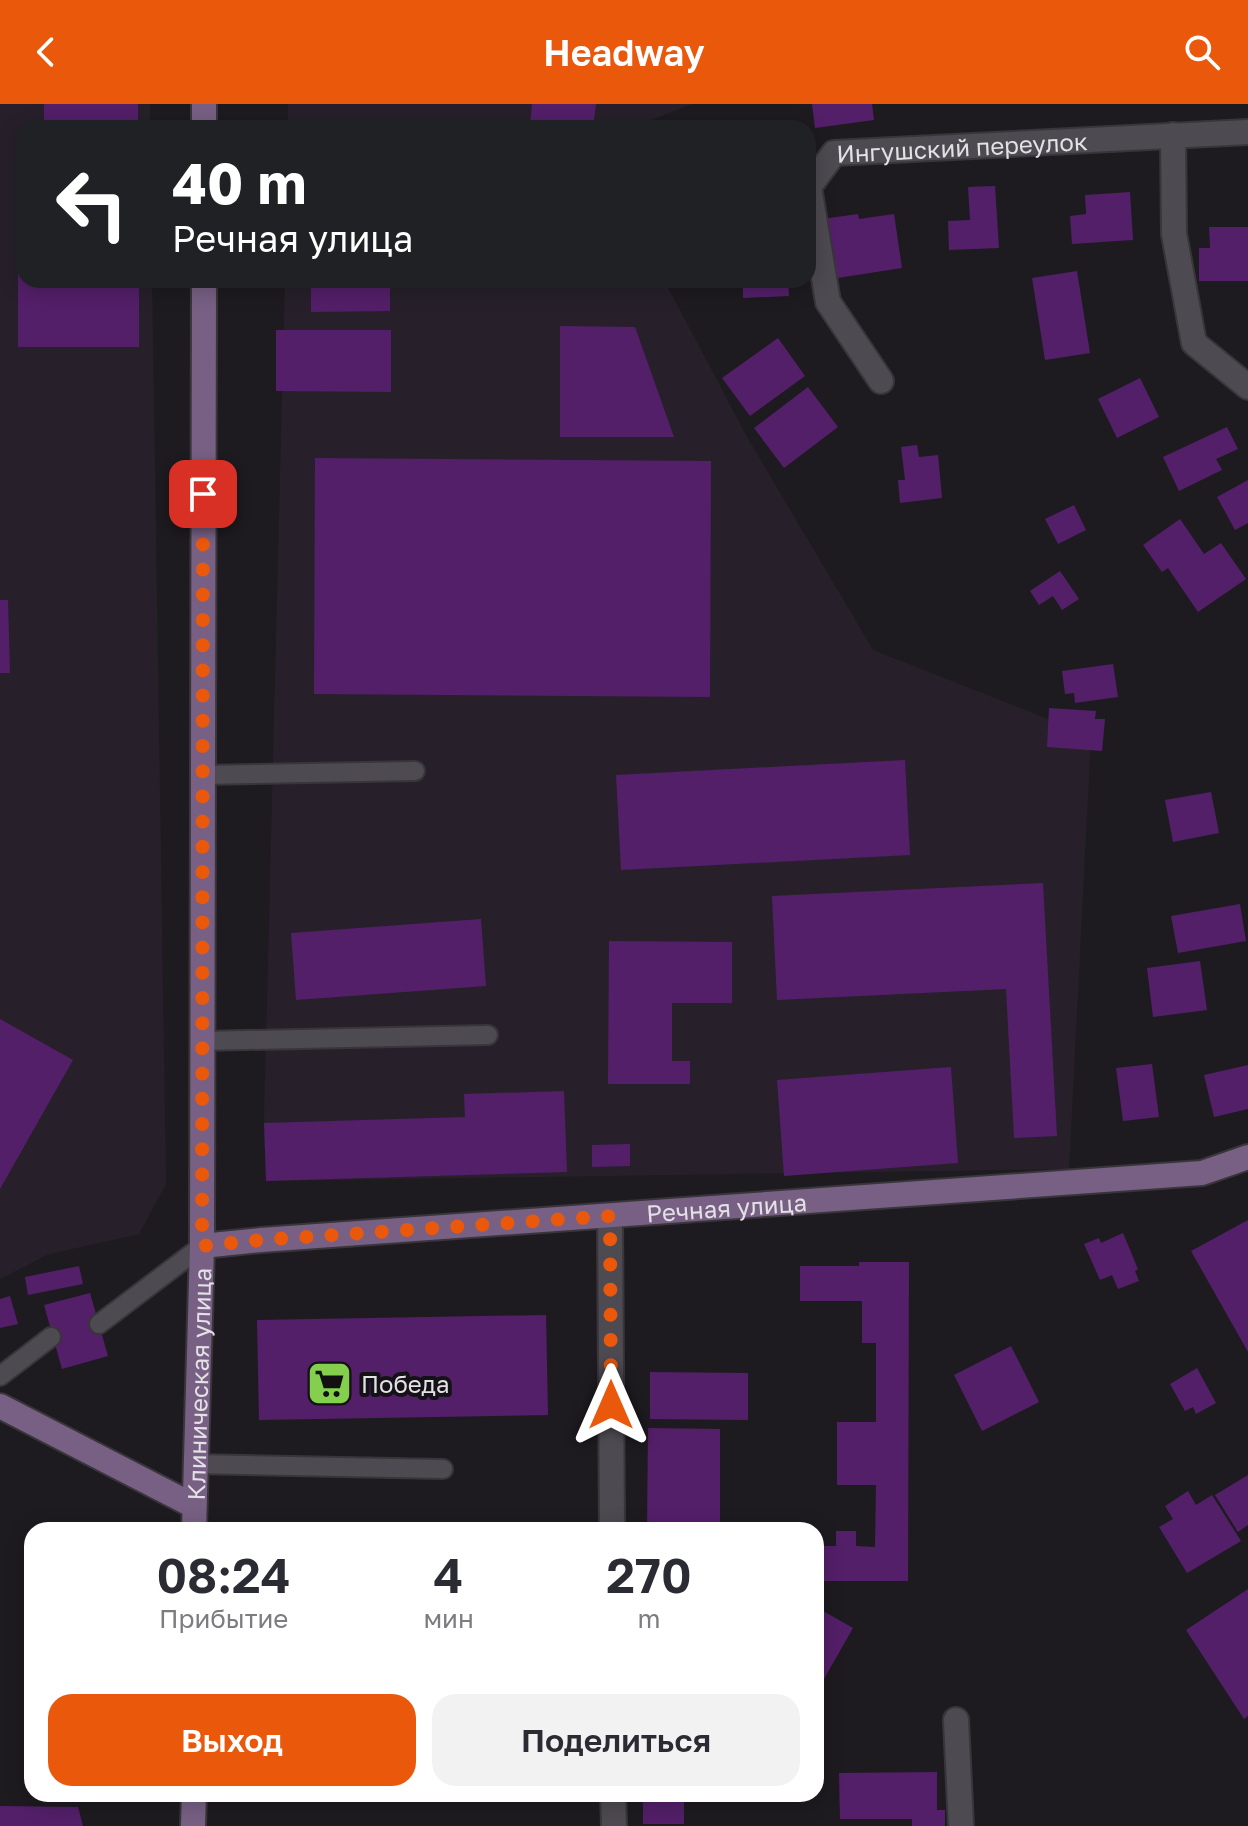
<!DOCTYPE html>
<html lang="ru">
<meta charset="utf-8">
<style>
body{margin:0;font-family:"Golos Text",sans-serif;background:#f2f2f3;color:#2b2b33;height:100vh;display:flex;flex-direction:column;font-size:30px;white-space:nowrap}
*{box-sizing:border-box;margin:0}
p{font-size:26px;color:#7c7c81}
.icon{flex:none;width:44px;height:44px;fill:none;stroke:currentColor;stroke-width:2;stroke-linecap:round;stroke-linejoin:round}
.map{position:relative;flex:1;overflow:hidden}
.panel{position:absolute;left:24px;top:1418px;width:800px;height:280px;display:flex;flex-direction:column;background:#fff;border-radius:24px;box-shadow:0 4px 20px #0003}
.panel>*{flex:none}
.hud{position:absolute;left:16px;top:16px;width:800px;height:168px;border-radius:24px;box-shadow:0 4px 20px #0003;background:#202124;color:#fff;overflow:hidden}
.pin{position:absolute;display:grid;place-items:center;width:68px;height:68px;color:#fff;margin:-34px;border-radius:16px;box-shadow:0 4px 12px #0006}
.me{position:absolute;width:88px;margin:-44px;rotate:0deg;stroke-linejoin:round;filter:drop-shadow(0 0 6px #0008)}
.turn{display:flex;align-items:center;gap:28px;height:168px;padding:0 24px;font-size:36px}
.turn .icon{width:104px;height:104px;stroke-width:2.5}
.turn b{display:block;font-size:56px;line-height:68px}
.eta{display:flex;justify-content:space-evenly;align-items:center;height:136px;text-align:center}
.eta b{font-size:48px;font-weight:600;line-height:56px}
.cta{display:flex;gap:16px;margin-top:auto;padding:16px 24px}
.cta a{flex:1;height:92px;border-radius:24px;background:#ea580c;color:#fff;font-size:32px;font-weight:600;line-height:92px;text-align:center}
.cta a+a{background:#f2f2f3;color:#2b2b33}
header{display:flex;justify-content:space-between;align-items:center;height:104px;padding:0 24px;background:#ea580c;color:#fff;font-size:36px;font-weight:600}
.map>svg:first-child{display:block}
</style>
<header><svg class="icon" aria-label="back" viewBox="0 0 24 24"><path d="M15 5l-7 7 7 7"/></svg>Headway<svg class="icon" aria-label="search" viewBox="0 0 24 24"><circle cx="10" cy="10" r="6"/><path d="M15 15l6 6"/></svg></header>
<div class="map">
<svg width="1248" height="1722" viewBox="0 0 1248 1722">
<rect width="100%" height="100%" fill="#1e1b20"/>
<path fill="#27202b" d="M0,0H150V24H24V176H152L166,1080L139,1130L49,1150L0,1175Z
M288,0H692L631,24H288Z
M285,176H664L747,333L873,546L1091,632L1069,1065L266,1077L264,1019Z"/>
<path fill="#531f69" d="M44,0H138V24H44Z
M532,0H596L593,24L530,22Z
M812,0H872L874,16L815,24Z
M995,82L999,144L949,146L948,117L970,116L968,83Z
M1130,88L1133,136L1072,140L1070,112L1086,110L1085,91Z
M18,96H24V176H139V243H18Z
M858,110L859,115L894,110L902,164L831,175L822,115Z
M1209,123H1248V177H1199V144H1210Z
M1077,167L1090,249L1045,256L1032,174Z
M311,176H390V207L311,208Z
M713,176H788L789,192L743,194V180L714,181Z
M560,222L635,223L674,333H560Z
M276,226H391V288L276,287Z
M778,234L805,272L750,312L722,274Z
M1140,274L1159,313L1117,334L1098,295Z
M808,283L838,323L784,364L754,324Z
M1227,323L1238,345L1216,355L1222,366L1179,387L1163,353Z
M917,341L919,353L938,351L942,394L900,399L898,376H905L901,343Z
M315,354L711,357L710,593L314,590Z
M1248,376V419L1235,426L1217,393Z
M1074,401L1086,426L1058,440L1045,415Z
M1180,415L1204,450L1221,439L1246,475L1198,508L1168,464L1162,468L1143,441Z
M1060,467L1079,495L1062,506L1053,492L1039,501L1030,487Z
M0,496H8L10,569H0Z
M1113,560L1118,593L1075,599L1074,589L1065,590L1062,567Z
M1049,604L1096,607L1095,615H1105L1102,647L1047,643Z
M905,656L910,751L621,766L616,671Z
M1211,688L1219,729L1173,738L1165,696Z
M1043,779L1057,1032L1014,1034L1006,885L777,896L772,792Z
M1240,800L1246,837L1178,849L1171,812Z
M481,815L486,882L296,896L291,829Z
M609,837L732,838V899H672V957H690V980H608Z
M1200,857L1207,906L1153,913L1147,864Z
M0,915L73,956L0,1085Z
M1152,960L1159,1013L1123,1017L1116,964Z
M1248,961V1005L1214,1013L1204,971Z
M951,963L958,1059L784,1072L777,976Z
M564,987L567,1068L266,1077L264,1019L465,1013L464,990Z
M630,1040V1062L592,1063V1041Z
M1248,1116V1248L1191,1147Z
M1123,1129L1138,1165L1135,1167L1139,1177L1118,1185L1112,1171L1100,1176L1084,1140L1099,1134L1101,1139Z
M859,1158H909L908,1477H816V1442H836V1427H856V1442L875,1443L876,1381H837V1318H876V1239H862V1197H800V1162H859Z
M79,1162L83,1180L28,1191L25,1173Z
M90,1189L108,1252L62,1265L44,1201Z
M10,1192L18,1220L0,1224V1195Z
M546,1211L548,1311L259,1316L257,1216Z
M1011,1242L1039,1298L982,1327L954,1271Z
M1197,1264L1216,1299L1196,1310L1193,1303L1185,1307L1170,1280Z
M650,1268L748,1269V1316L650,1315Z
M648,1324L720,1325V1426H647Z
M1248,1371V1421L1238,1428L1215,1391Z
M1188,1387L1196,1401L1212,1391L1241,1437L1187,1469L1159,1423L1173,1415L1165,1402Z
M1248,1485V1612L1244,1615L1186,1526Z
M816,1503L853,1524L816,1589Z
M937,1668V1706H945V1722H912V1715H840L839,1669Z
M643,1690H684V1720H643Z
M0,1702L78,1703L83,1722H0Z"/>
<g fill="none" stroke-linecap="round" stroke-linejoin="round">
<defs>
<path id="lane" d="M202,671L415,667
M201,937L488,931
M99,1220L202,1142
M0,1272L51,1233
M195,1360L443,1365"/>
<g id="street">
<path d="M1173,31L1174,130L1194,239L1248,283"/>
<path id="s1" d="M881,277L828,198L809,83L834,49L1248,28"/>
<path d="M610,1112L612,1426"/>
<path d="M956,1616L961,1722"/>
<path d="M613,1690L614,1722"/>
</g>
<g id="secondary">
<path d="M204,24V0"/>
<path id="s2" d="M202,1142L261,1136L1202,1069L1248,1053"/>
<path d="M0,1302L194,1402"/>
<path id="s3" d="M194,1426L202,1142L204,176"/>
<path d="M193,1722L194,1690"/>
</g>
</defs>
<use href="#lane" stroke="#38363a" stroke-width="22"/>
<use href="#street" stroke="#38363a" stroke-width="28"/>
<use href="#secondary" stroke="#38363a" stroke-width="28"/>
<use href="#lane" stroke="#4e4a51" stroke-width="18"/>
<use href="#street" stroke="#4e4a51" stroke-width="24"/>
<use href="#secondary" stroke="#786084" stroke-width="24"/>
</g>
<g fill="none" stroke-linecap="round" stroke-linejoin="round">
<path stroke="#ea580c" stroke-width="14" stroke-dasharray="0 25.2" d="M203,390L202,1142L261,1136L610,1112L611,1301"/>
</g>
<defs>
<symbol id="supermarket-square" viewBox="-11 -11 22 22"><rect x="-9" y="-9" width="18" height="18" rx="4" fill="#84cf4d" stroke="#151217"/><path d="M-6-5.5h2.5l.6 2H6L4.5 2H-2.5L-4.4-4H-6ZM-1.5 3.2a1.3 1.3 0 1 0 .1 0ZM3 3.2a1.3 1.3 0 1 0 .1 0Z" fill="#111"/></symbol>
</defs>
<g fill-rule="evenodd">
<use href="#supermarket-square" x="304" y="1254" width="51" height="51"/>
</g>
<g text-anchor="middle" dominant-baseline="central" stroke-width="8" stroke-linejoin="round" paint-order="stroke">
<g font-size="24" fill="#e3e1e5" stroke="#151217">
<text stroke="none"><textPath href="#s1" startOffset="382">Ингушский переулок</textPath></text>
<text stroke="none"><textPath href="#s2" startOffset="526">Речная улица</textPath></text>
<text stroke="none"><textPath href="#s3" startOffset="146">Клиническая улица</textPath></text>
</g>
<g font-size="24" fill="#e3e1e5" stroke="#151217" text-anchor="start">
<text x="361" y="1279">Победа</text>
</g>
</g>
</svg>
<div class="pin" style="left:203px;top:390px;background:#d93025"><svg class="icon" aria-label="arrive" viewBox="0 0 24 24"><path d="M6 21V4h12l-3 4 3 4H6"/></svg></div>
<svg class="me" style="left:611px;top:1301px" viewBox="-20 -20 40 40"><path d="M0-17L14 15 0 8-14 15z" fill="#ea580c" stroke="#fff" stroke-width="4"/></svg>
<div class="hud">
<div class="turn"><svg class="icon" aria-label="left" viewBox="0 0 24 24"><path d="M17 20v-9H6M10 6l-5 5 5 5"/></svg><div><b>40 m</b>Речная улица</div></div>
</div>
<section class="panel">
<div class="eta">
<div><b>08:24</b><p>Прибытие</p></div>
<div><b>4</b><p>мин</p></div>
<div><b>270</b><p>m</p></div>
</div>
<div class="cta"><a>Выход</a><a>Поделиться</a></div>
</section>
</div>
